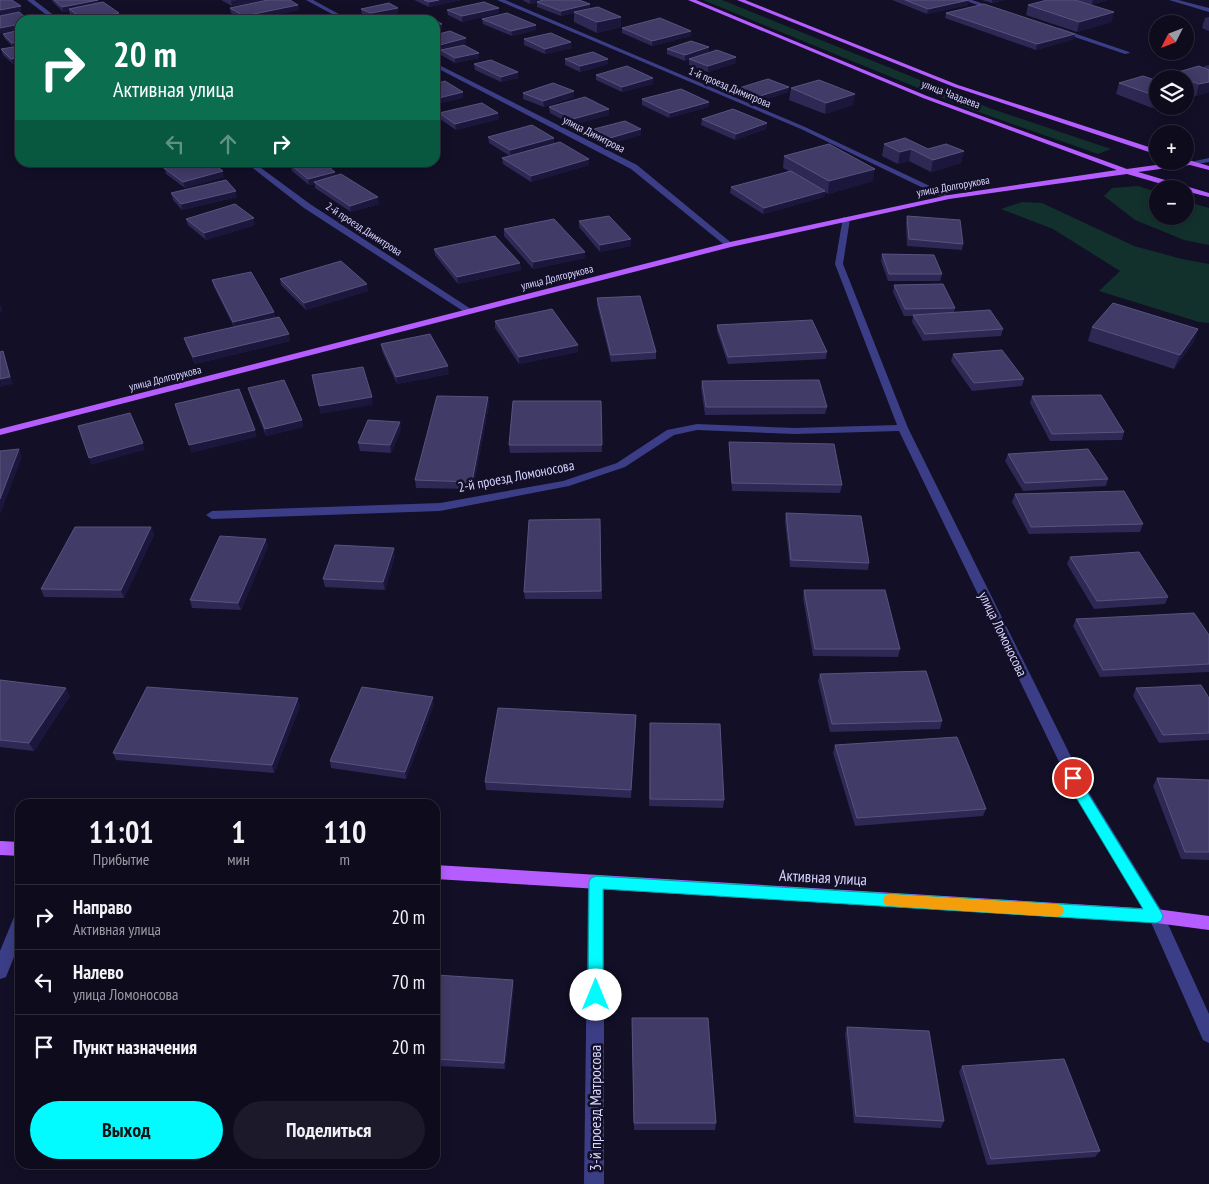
<!DOCTYPE html>
<html lang="ru">
<meta charset="utf-8">
<style>
body{margin:0;font-family:"PT Sans Narrow",sans-serif;background:#1c192a;color:#f1f3f6;height:100vh;display:flex;flex-direction:column;font-size:19px;white-space:nowrap}
*{box-sizing:border-box;margin:0}
p{font-size:16px;color:#9b9ba4}
.icon{flex:none;width:28px;height:28px;fill:none;stroke:currentColor;stroke-width:2;stroke-linecap:round;stroke-linejoin:round}
.map{position:relative;flex:1;overflow:hidden}
.panel{position:absolute;left:15px;top:799px;width:425px;height:370px;display:flex;flex-direction:column;background:#0e0b1d;border-radius:15px;box-shadow:0 2px 12px #0003,0 0 0 1px #2e2b3b}
.panel>*{flex:none}
.banner{position:absolute;left:15px;top:15px;width:425px;height:152px;border-radius:15px;box-shadow:0 2px 12px #0003,0 0 0 1px #2e2b3b;background:#0b6e4f;color:#fff;overflow:hidden}
.needle{width:32px;rotate:228deg}
.buttons{position:absolute;left:1149px;top:15px;display:grid;gap:10px}
.buttons a{display:grid;place-items:center;width:45px;height:45px;border-radius:50%;background:#0e0b1d;box-shadow:0 2px 12px #0003,0 0 0 1px #2e2b3b;font-size:25px}
.pin{position:absolute;display:grid;place-items:center;width:42px;height:42px;color:#fff;margin:-21px;border:2px solid #fff;border-radius:50%;box-shadow:0 1px 5px #0007}
.me{position:absolute;width:55px;margin:-28px;rotate:0deg;stroke-linejoin:round;filter:drop-shadow(0 0 4px #0008)}
.turn{display:flex;align-items:center;gap:18px;height:105px;padding:0 15px;font-size:22px}
.turn .icon{width:65px;height:65px;stroke-width:2.5}
.turn b{display:block;font-size:35px;line-height:42px}
.lanes{display:flex;align-items:center;height:48px;padding:0 15px;background:#0003;justify-content:center;gap:25px;direction:ltr}
.lanes .off{opacity:.35}
.eta{display:flex;justify-content:space-evenly;align-items:center;height:85px;text-align:center}
.eta b{font-size:30px;font-weight:800;line-height:35px}
.primary-button{display:flex;gap:10px;margin-top:auto;padding:10px 15px}
.primary-button a{flex:1;height:58px;border-radius:30px;background:#02fbff;color:#111;font-size:20px;font-weight:800;line-height:58px;text-align:center}
.primary-button a+a{background:#1c192a;color:#f1f3f6}
ul{padding:0;list-style:none}
li{display:flex;align-items:center;gap:15px;height:65px;padding:0 15px;border-top:1px solid #2e2b3b}
li div{flex:1}
li b{display:block;font-size:19px}
li em{font-style:normal}
.map>svg:first-child{display:block}
</style>
<div class="map">
<svg width="1209" height="1184" viewBox="0 0 1209 1184">
<rect width="100%" height="100%" fill="#120f27"/>
<path fill="#12312d" d="M703,0H722L992,109L1111,149L1098,154L967,108Z
M1138,186L1157,192L1158,216H1185V201L1209,208V245L1184,240L1135,220L1104,196L1112,188Z
M1022,202L1042,203L1134,246L1182,259L1209,264V323L1199,322L1099,291L1120,271L1053,229L1001,209Z"/>
<g fill="none" stroke-linecap="round" stroke-linejoin="round">
<path fill="#3b3e86" fill-rule="evenodd" d="M27,0H34L60,20H53Z
M306,0H313L350,20H343Z
M497,0H505L805,127L953,197L946,199L801,129Z
M963,0H972L998,9L993,10Z
M1169,0H1178L1209,8V12Z
M1059,28L1129,52L1130,53L1125,54L1057,31Z
M435,63L637,165L734,245L727,247L631,169L435,67Z
M1209,158V162L1190,165L1186,163Z
M245,162H253L310,204L474,311L469,314L466,313L304,208Z
M843,217L850,219L843,264L908,428L1088,791L1162,911L1209,1014V1043L1203,1040L1150,920L1077,799L899,431L795,434L697,430L674,435L625,467L569,486L440,511L212,519L206,515L212,511L440,503L563,481L617,463L667,430L697,424L795,428L897,425L835,264Z
M596,875L602,877L604,882V1184H584L588,882L590,877Z
M20,915V942L6,977L0,979V951L14,917Z"/>
<path fill="#b55dff" fill-rule="evenodd" d="M688,0H696L927,96L1127,169L1185,161V159L1209,166V170L1190,165L1138,172L1209,193V197L1185,191V189H1179L1127,174L949,199L731,247L0,435V429L730,242L949,195L1117,170L923,98Z
M737,0H745L958,85L1158,150V155L954,87Z
M0,841L20,842V856L0,855Z
M435,865L1156,909L1209,916V930L1156,923L435,879Z"/>
</g>
<path fill="#2e2855" d="M52,0H98L99,3L119,13L121,18L129,20H79L70,14L69,11L63,12L52,1Z
M221,0H265L232,6Z
M414,0H461L429,7Z
M522,0H579L590,4V9L621,27L597,33L574,22V13L561,16L537,7V3L530,4Z
M892,0H969L968,5L927,14Z
M982,0H1004L992,3Z
M1076,0H1107L1091,5Z
M298,5L299,10L249,20H244L231,13L230,8Z
M1028,5L1114,12L1111,22L1077,32L1026,15Z
M499,8V13L462,22L448,15L447,10Z
M361,9L398,13L371,19L362,14Z
M946,13L1075,34L1074,39L1036,50L945,18Z
M1209,17V31L1202,28L1205,18Z
M482,19L536,25V30L512,36L483,24Z
M622,28L691,36L652,46L622,33Z
M20,30V63L13,64L3,55L1,49L13,47L5,39L3,34Z
M524,39L572,48L545,54L524,45Z
M709,47V53L736,63L708,72L689,65V59L685,61L667,54V49Z
M441,50L479,53V58L455,63L441,55Z
M565,59L608,64L580,72L565,65Z
M474,64L518,78L501,82L475,70Z
M1209,65V92L1196,96L1185,92V79H1169L1171,74L1204,68L1205,66Z
M596,75L653,84L622,92L596,80Z
M1158,81V106L1152,108L1116,94L1119,83Z
M739,88L788,92L759,102L739,94Z
M791,88L853,105L825,114L789,100Z
M523,93L574,97L544,107L523,99Z
M642,99L709,102L708,107L669,118L642,105Z
M549,107L609,115L573,125L550,113Z
M439,113H498L499,119L456,130L440,119Z
M702,119L767,123L766,129L735,140L701,125Z
M594,129L641,135L610,144L594,135Z
M488,137L554,138V144L510,156L489,143Z
M884,144L928,149L964,151L961,163L931,172L909,161L898,164L882,156Z
M784,156L873,181L828,194L825,192L824,197L763,214L730,193L731,187L789,171L783,168Z
M502,158L589,159V165L531,182L503,164Z
M155,162H211L224,177L185,188L166,174L165,170Z
M272,162H294L277,167Z
M291,165L336,175L379,204L351,212L315,188V184L309,185L292,171Z
M171,193L237,197L182,210L173,200Z
M907,216L963,244L962,250L907,246L906,223Z
M186,219L255,225L206,240L188,225Z
M579,221L631,246L600,252L579,227Z
M504,229L585,258L533,269L504,236Z
M434,249L520,263L521,270L458,284L435,255Z
M882,254L942,274L940,281H888L881,261Z
M280,279L368,291L306,310L281,285Z
M212,280L274,312L275,317L290,341L195,364L186,345L184,338L234,327L214,287Z
M894,285L955,308L954,312L1003,329L1001,336L923,341L912,322L913,316H904L893,292Z
M597,298L656,352V359L611,362L597,305Z
M495,321L578,352L519,364L495,328Z
M717,325L827,352L826,359L728,364L717,331Z
M1092,327L1198,329L1193,343L1174,369L1088,341Z
M381,344L449,374L397,384L382,351Z
M953,354L1024,379L1022,386L972,391L951,361Z
M702,381L827,407L825,414L705,415L701,388Z
M248,388L302,420L303,427L266,436L250,395Z
M1032,396L1124,432L1122,440L1050,441L1030,403Z
M488,397L489,405L473,489L416,488L415,480Z
M601,401L602,452L510,453L509,445Z
M401,429L391,453L360,451L358,443Z
M729,442L842,485L840,493L732,491L729,449Z
M1008,454L1108,479L1106,486L1023,491L1005,461Z
M1015,494L1143,524L1140,532L1029,534L1012,502Z
M786,513L869,563L868,570L790,567L785,521Z
M600,519L602,599H525L524,592Z
M151,527L154,535L124,598L44,597L41,589Z
M268,546L241,610L192,608L190,600Z
M395,555L385,590L325,587L323,579Z
M1070,557L1168,597L1165,604L1094,609L1067,564Z
M804,590L900,649L898,657L813,656L803,598Z
M1076,619L1209,635V672L1100,677L1073,626Z
M820,674L942,721L940,729L830,732L818,681Z
M0,680L70,696L34,751L0,747Z
M1136,688L1209,698V740L1159,743L1133,696Z
M434,704L406,779L331,768L330,761Z
M300,706L274,773L116,760L113,753Z
M636,715L631,798L486,790L485,782Z
M650,723L724,800L723,808L649,806Z
M835,745L986,809L983,816L855,826L833,753Z
M1157,778L1209,780V860L1181,859L1153,786Z
M435,980L514,987L505,1069L435,1066Z
M632,1018L716,1123L715,1130H634Z
M847,1027L944,1121L941,1128L854,1123L845,1034Z
M962,1066L1100,1151L1095,1157L987,1165L959,1072Z"/>
<path fill="#1b163b" d="M98,0L100,5L69,9V11L63,12L62,7Z
M238,0H265L232,6L231,1Z
M439,0H461L429,7V2Z
M530,0H549L537,2V3L530,4Z
M969,0L968,5L927,14L928,9Z
M992,0H1004L992,3Z
M1093,0H1107L1091,5Z
M590,4V9L574,12V13L561,16V11Z
M298,5L299,10L249,20H245L244,16Z
M21,6L22,12L0,16V10Z
M398,8V13L371,19V13Z
M499,8V13L462,22V16Z
M1114,12L1111,22L1077,32L1079,22Z
M119,13L121,18L112,20H85Z
M621,17V27L597,33V22Z
M20,24V30L0,34V28Z
M442,24L443,29L435,31V25Z
M536,25V30L512,36L511,31Z
M691,31V36L652,46V41Z
M1075,34L1074,39L1036,50L1037,44Z
M466,38V43L437,51L436,46Z
M20,42V48L14,49L12,43Z
M571,42L572,48L545,54V49Z
M709,47V53L685,61V55Z
M479,53V58L455,63V58Z
M20,57V63L13,64L11,59Z
M736,57V63L708,72V66Z
M608,59V64L580,72V66Z
M518,72V78L501,82V77Z
M653,78V84L622,92V87Z
M1209,82V92L1196,96L1199,84Z
M789,87L788,92L759,102L760,96Z
M574,91V97L544,107L543,101Z
M463,92V98L435,105V99Z
M855,94L853,105L825,114L826,103Z
M1156,96H1158V106L1152,108Z
M709,102L708,107L669,118L670,113Z
M609,109V115L573,125V119Z
M498,113L499,119L456,130L455,124Z
M767,123L766,129L735,140L736,134Z
M641,129V135L610,144V138Z
M554,138V144L510,156V150Z
M911,149L909,161L898,164L900,152Z
M964,151L961,163L931,172L933,160Z
M589,159V165L531,182V176Z
M167,162H191L164,168L165,170H164L163,164Z
M276,162H294L277,167Z
M875,169L873,181L828,194L829,181Z
M223,171L224,177L185,188L183,182Z
M335,172L336,178L314,182L315,184L309,185L308,179Z
M236,191L237,197L182,210L181,204Z
M825,191L824,197L763,214L764,208Z
M378,197L379,204L351,212L350,206Z
M254,218L255,225L206,240L204,233Z
M631,239V246L600,252V245Z
M585,252V258L533,269V262Z
M520,263L521,270L458,284L457,277Z
M367,284L368,291L306,310L304,303Z
M0,304L3,311L0,312Z
M274,312L276,319L235,329L233,322Z
M1198,329L1193,343L1174,369L1180,355Z
M289,334L290,341L195,364L193,357Z
M578,345V352L519,364V357Z
M3,351L5,358L13,384L0,387Z
M448,366L449,374L397,384L396,377Z
M372,397L373,405L320,414L319,406Z
M488,397L489,405L473,489L472,482Z
M302,420L303,427L266,436L265,429Z
M400,422L401,429L391,453L390,445Z
M255,430L257,437L191,453L189,445Z
M143,443L145,450L91,465L89,458Z
M19,449L22,457L0,515V499Z
M151,527L154,535L124,598L121,590Z
M266,539L268,546L241,610L238,603Z
M394,548L395,555L385,590L383,582Z
M66,688L70,696L34,751L29,743Z
M433,697L434,704L406,779L405,772Z
M298,698L300,706L274,773L272,765Z
M513,980L514,987L505,1069L504,1063Z"/>
<path fill="#403b67" stroke="#58537f" d="M0,0H12L21,6L0,10Z
M54,0H98L62,7Z
M268,0H290L298,5L244,16L230,8Z
M424,0H439L429,2Z
M543,0H579L590,4L561,11L537,2Z
M905,0H969L928,9Z
M1047,0H1075L1114,12L1079,22L1028,5Z
M103,2L119,13L85,20L69,9Z
M484,2L499,8L462,16L447,10Z
M389,3L398,8L371,13L361,9Z
M984,4L1075,34L1037,44L946,13Z
M598,7L621,17L597,22L574,12Z
M19,12L29,20H20V24L0,28V16Z
M507,13L536,25L511,31L482,19Z
M125,17L129,20H109Z
M430,18L434,20H419Z
M660,18L691,31L652,41L622,28Z
M435,20L442,24L435,25Z
M20,30V42L12,43L3,34Z
M450,31L466,38L436,46L435,45V35Z
M551,33L571,42L545,49L524,39Z
M691,41L709,47L685,55L667,49Z
M464,45L479,53L455,58L441,50Z
M20,46V57L11,59L1,49Z
M717,50L736,57L708,66L689,59Z
M593,52L608,59L580,66L565,59Z
M491,60L518,72L501,77L474,64Z
M627,66L653,78L622,87L596,75Z
M1199,66L1209,70V82L1199,84L1171,74Z
M1143,76L1158,81V96H1156L1119,83Z
M768,79L789,87L760,96L739,88Z
M819,80L855,94L826,103L791,88Z
M445,81L463,92L435,99V84Z
M553,83L574,91L543,101L523,93Z
M681,89L709,102L670,113L642,99Z
M585,97L609,109L573,119L549,107Z
M482,103L498,113L455,124L439,113Z
M733,109L767,123L736,134L702,119Z
M625,121L641,129L610,138L594,129Z
M532,125L554,138L510,150L488,137Z
M905,138L928,149L946,144L964,151L933,160L911,149L900,152L884,144Z
M560,142L589,159L531,176L502,158Z
M829,144L875,169L829,181L784,156Z
M183,162H211L223,171L183,182L164,168Z
M301,162H323L335,172L308,179L291,165Z
M791,171L825,191L764,208L731,187Z
M341,174L378,197L350,206L314,182Z
M226,180L236,191L181,204L171,193Z
M235,204L254,218L204,233L186,219Z
M609,216L631,239L600,245L579,221Z
M907,216L960,220L963,244L909,239Z
M554,219L585,252L533,262L504,229Z
M495,236L520,263L457,277L434,249Z
M882,254L934,255L942,274H889Z
M341,261L367,284L304,303L280,279Z
M251,272L274,312L233,322L212,280Z
M943,284L955,308L905,309L894,285Z
M640,296L656,352L611,355L597,298Z
M1113,303L1198,329L1180,355L1092,327Z
M552,309L578,345L519,357L495,321Z
M990,310L1003,329L925,334L913,315Z
M279,317L289,334L193,357L184,338Z
M812,320L827,352L728,357L717,325Z
M430,334L448,366L396,377L381,344Z
M1002,350L1024,379L974,383L953,354Z
M3,351L10,377L0,379V352Z
M363,367L372,397L319,406L312,375Z
M284,380L302,420L265,429L248,388Z
M819,380L827,407H706L702,381Z
M239,389L255,430L189,445L175,404Z
M1101,395L1124,432L1052,434L1032,396Z
M437,396L488,397L472,482L415,480Z
M513,401H601L602,445H509Z
M130,413L143,443L89,458L78,426Z
M368,420L400,422L390,445L358,443Z
M729,442L834,444L842,485L732,483Z
M19,449L0,499V451Z
M1088,449L1108,479L1025,483L1008,454Z
M1124,491L1143,524L1031,527L1015,494Z
M786,513L861,516L869,563L791,560Z
M600,519L601,591L524,592L529,520Z
M75,527H151L121,590L41,589Z
M220,536L266,539L238,603L190,600Z
M335,545L394,548L383,582L323,579Z
M1139,552L1168,597L1097,601L1070,557Z
M804,590H885L900,649H815Z
M1194,613L1209,635V664L1103,670L1076,619Z
M926,671L942,721L832,724L820,674Z
M0,680L66,688L29,743L0,740Z
M1201,685L1209,698V733L1163,735L1136,688Z
M147,687L298,698L272,765L113,753Z
M362,687L433,697L405,772L330,761Z
M498,708L636,715L631,790L485,782Z
M650,723L720,724L724,800L650,799Z
M957,737L986,809L857,818L835,745Z
M1157,778L1209,780V852H1185Z
M436,975L513,980L504,1063L435,1059V980Z
M632,1018H708L716,1123H634Z
M847,1027L929,1031L944,1121L856,1116Z
M1064,1059L1100,1151L991,1159L962,1066Z
M20,1083V1091H17Z"/>
<path fill="#02fbff" stroke="#01a3a6" d="M1073,772L1078,774L1087,792L1161,912L1163,916L1161,921L1156,923L603,889V995L601,1001L596,1003L590,1001L588,995L589,882L591,878L596,876L1143,909L1077,799L1067,778L1069,774Z"/>
<path fill="#f59e0b" d="M890,894L1057,904L1062,906L1064,910L1062,915L1057,917L890,906L885,905L883,900L885,895Z"/>
<g text-anchor="middle" dominant-baseline="central" stroke-width="5" stroke-linejoin="round" paint-order="stroke">
<g font-size="11" fill="#d7d5ff" stroke="#120f27">
<text transform="translate(730 87) rotate(23)">1-й проезд Димитрова</text>
<text transform="translate(951 94) rotate(21)">улица Чаадаева</text>
<text transform="translate(594 134) rotate(27)">улица Димитрова</text>
<text transform="translate(953 186) rotate(-10)">улица Долгорукова</text>
<text transform="translate(364 229) rotate(33)">2-й проезд Димитрова</text>
<text transform="translate(557 277) rotate(-14)">улица Долгорукова</text>
<text transform="translate(165 378) rotate(-14)">улица Долгорукова</text>
</g>
<g font-size="14" fill="#d7d5ff" stroke="#120f27">
<text transform="translate(516 476) rotate(-11)">2-й проезд Ломоносова</text>
<text transform="translate(1003 634) rotate(64)">улица Ломоносова</text>
</g>
<g font-size="16" fill="#d7d5ff" stroke="#120f27">
<text transform="translate(823 877) rotate(3)">Активная улица</text>
<text transform="translate(595 1108) rotate(-90)">3-й проезд Матросова</text>
</g>
</g>
</svg>
<div class="buttons">
<a><svg class="needle" viewBox="-14 -14 28 28"><path d="M0-13l5 13h-10z" fill="#e53935"/><path d="M0 13l5-13h-10z" fill="#9b9ba4"/></svg></a>
<a><svg class="icon" aria-label="layers" viewBox="0 0 24 24"><path d="M12 4l9 5-9 5-9-5zM3 14l9 5 9-5"/></svg></a>
<a>+</a>
<a>−</a>
</div>
<div class="pin" style="left:1073px;top:778px;background:#d93025"><svg class="icon" aria-label="arrive" viewBox="0 0 24 24"><path d="M6 21V4h12l-3 4 3 4H6"/></svg></div>
<svg class="me" style="left:596px;top:995px" viewBox="-20 -20 40 40"><circle r="19" fill="#fff"/><path d="M0-13L10 11 0 6-10 11z" fill="#02fbff"/></svg>
<div class="banner">
<div class="turn"><svg class="icon" aria-label="right" viewBox="0 0 24 24"><path d="M7 20v-9h11M14 6l5 5-5 5"/></svg><div><b>20 m</b>Активная улица</div></div>
<div class="lanes"><svg class="icon off" aria-label="left" viewBox="0 0 24 24"><path d="M17 20v-9H6M10 6l-5 5 5 5"/></svg><svg class="icon off" aria-label="ahead" viewBox="0 0 24 24"><path d="M12 20V5M6 11l6-6 6 6"/></svg><svg class="icon" aria-label="right" viewBox="0 0 24 24"><path d="M7 20v-9h11M14 6l5 5-5 5"/></svg></div>
</div>
<section class="panel">
<div class="eta">
<div><b>11:01</b><p>Прибытие</p></div>
<div><b>1</b><p>мин</p></div>
<div><b>110</b><p>m</p></div>
</div>
<ul>
<li><svg class="icon" aria-label="right" viewBox="0 0 24 24"><path d="M7 20v-9h11M14 6l5 5-5 5"/></svg><div><b>Направо</b><p>Активная улица</p></div><em>20 m</em></li>
<li><svg class="icon" aria-label="left" viewBox="0 0 24 24"><path d="M17 20v-9H6M10 6l-5 5 5 5"/></svg><div><b>Налево</b><p>улица Ломоносова</p></div><em>70 m</em></li>
<li><svg class="icon" aria-label="arrive" viewBox="0 0 24 24"><path d="M6 21V4h12l-3 4 3 4H6"/></svg><div><b>Пункт назначения</b></div><em>20 m</em></li>
</ul>
<div class="primary-button"><a>Выход</a><a>Поделиться</a></div>
</section>
</div>
